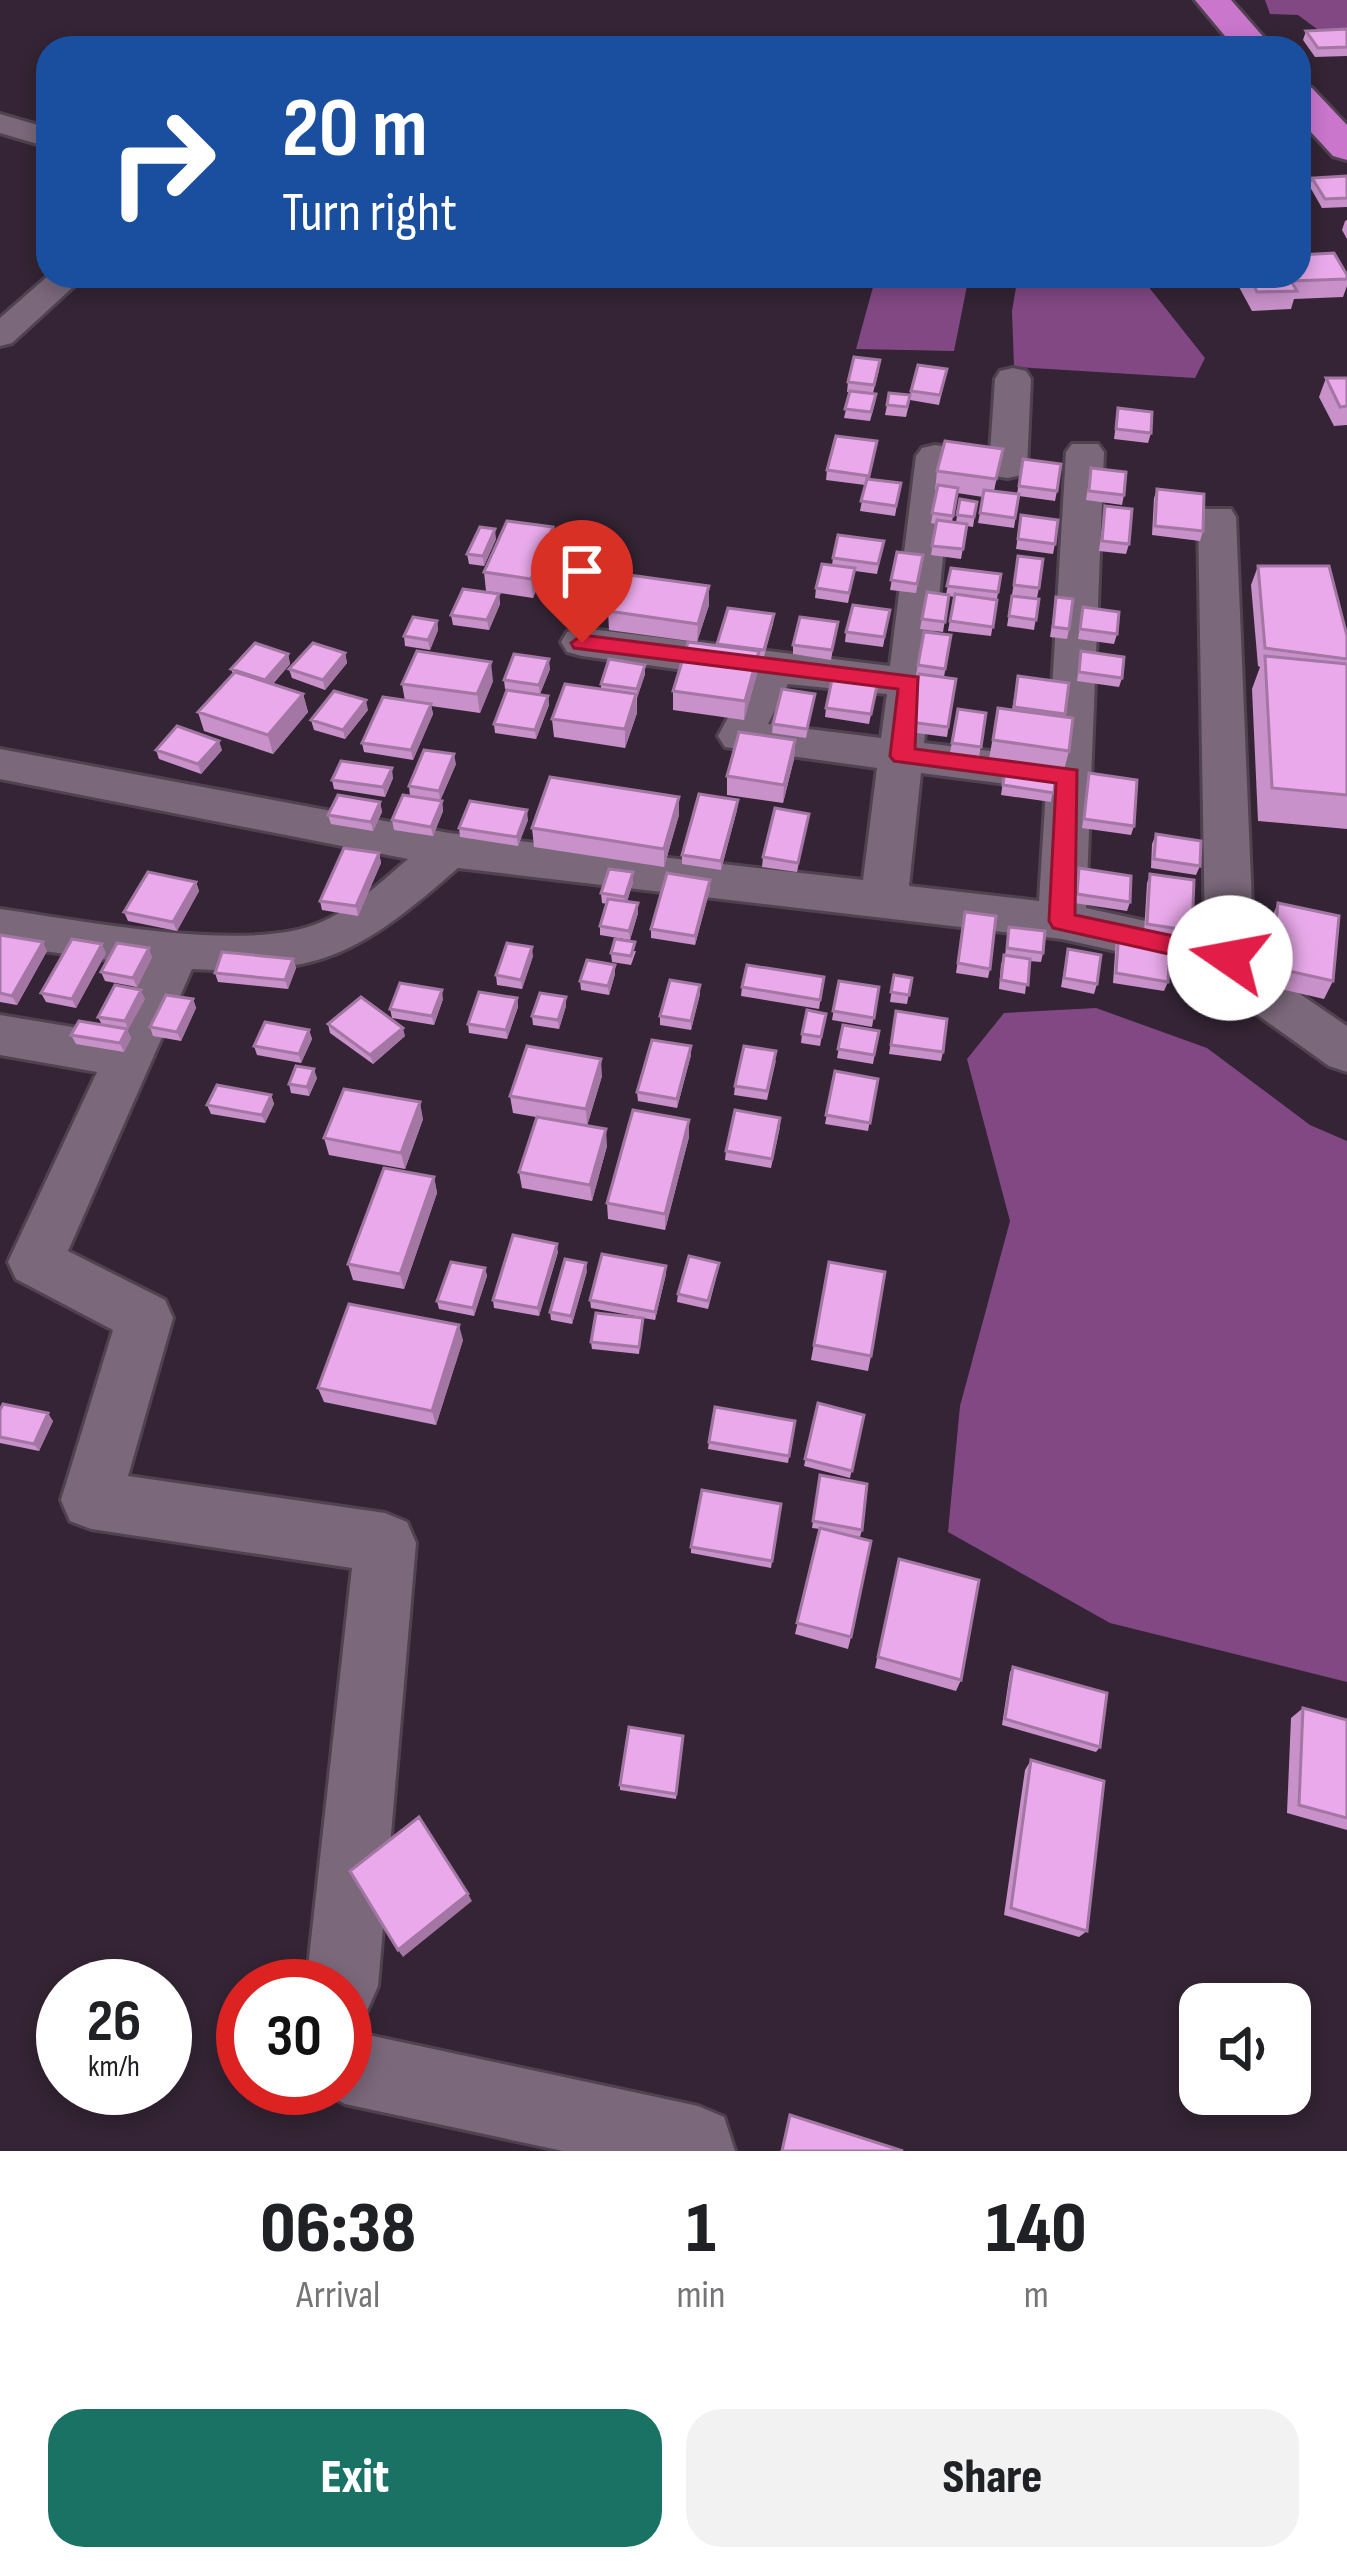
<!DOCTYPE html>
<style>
body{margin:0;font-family:"Sofia Sans Condensed",sans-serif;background:#f2f2f2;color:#202124;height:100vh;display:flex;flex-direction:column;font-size:45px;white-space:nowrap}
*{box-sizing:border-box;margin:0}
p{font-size:39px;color:#757577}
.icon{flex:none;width:66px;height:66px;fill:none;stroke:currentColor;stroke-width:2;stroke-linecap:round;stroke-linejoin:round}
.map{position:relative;height:2151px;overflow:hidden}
.details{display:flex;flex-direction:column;background:#fff;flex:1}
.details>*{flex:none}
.top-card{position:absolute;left:36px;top:36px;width:1275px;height:252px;border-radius:36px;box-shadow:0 6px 18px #0003;background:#1a4fa0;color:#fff;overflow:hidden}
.buttons{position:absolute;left:1179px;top:1983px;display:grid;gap:24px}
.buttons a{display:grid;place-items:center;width:132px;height:132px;border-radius:24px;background:#fff;box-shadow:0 6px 18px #0003;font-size:60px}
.speed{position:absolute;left:36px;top:1959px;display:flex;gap:24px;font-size:60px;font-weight:700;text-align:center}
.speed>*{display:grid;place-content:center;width:156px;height:156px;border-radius:50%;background:#fff;box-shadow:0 6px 18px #0003;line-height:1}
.speed small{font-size:30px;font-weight:400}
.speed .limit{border:18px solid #d22;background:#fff;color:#111}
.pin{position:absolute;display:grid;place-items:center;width:102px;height:102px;color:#fff;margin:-123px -51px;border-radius:50% 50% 50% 0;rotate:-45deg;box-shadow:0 0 12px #0007}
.pin .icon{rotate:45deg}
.me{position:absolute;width:132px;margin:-66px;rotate:282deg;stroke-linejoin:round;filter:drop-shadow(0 0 9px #0008)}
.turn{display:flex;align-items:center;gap:42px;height:252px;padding:0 48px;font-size:54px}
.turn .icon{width:156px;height:156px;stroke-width:2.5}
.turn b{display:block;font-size:84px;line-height:102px}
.eta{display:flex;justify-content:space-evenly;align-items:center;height:204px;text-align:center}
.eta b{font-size:72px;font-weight:800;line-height:84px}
.action{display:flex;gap:24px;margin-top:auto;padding:24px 48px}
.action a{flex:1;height:138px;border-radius:36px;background:#1a7265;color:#fff;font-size:48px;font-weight:800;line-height:138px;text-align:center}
.action a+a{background:#f2f2f2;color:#202124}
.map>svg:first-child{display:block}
</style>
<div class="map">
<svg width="1347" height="2151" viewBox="0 0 1347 2151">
<rect width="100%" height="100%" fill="#342435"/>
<path fill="#824884" d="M1265,0H1347V51L1298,15L1270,14Z
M876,276H969L954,351L856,349Z
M1018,276H1140L1205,358L1195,378L1014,367L1012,311Z
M1096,1008L1207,1048L1310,1125L1347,1141V1682L1110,1623L948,1532L960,1406L1010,1221L967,1059L1004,1013Z"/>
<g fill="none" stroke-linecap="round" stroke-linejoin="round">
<defs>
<path id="street" d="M0,114L48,128V147L0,133Z
M48,276H85L12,343L0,346V318Z
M1013,368L1026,371L1031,379L1027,467L1021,475L1008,478L952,470L924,743L1048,758L1066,452L1072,444H1098L1104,452L1086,908L1205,934L1198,517L1203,509H1231L1236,517L1254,953L1272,975L1347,1026V1072L1329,1066L1238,1001L1215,973L1062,939L458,868C363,951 322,977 192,969L68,1251L165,1300L173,1318L128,1476L385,1513L407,1522L416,1543L378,1986L367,2011L345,2020V1986H306L352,1568L91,1529L70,1521L61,1500L113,1330L16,1279L8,1262L97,1072L0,1055V1015L114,1034L145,965L0,945V909C79,920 247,954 319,923C353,909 381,882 408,859L0,779V749L449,833L863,880L877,768L725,747L718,736L749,679L582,656L567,652L561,642L567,632L582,628L890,666L916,456L922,448L935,445L990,453L995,379L1000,371ZM788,684L887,694L881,738L768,724ZM921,773L1046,789L1039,901L909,886Z
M345,2030L698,2106L724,2117L735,2151H563L345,2104L317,2088H345Z"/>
<path id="highway" d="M1195,0H1231L1273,48H1235Z
M1299,85L1312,88L1347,125V160L1333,156L1299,119Z"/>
</defs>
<use href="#street" stroke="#504250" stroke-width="6"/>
<use href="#highway" stroke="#504250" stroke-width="6"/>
<use href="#street" fill="#7b687b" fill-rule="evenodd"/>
<use href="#highway" fill="#c976cc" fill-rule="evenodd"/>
</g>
<path fill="#c891c9" d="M1347,29V56L1315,57L1303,40L1306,31Z
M1347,176V207L1322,208L1310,187L1312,178Z
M1347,220V239L1342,230L1345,221Z
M1347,275V286L1343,297L1294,299L1291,309L1252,311L1233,276Z
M918,365L947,369L939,405L910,400L906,417L885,415L887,405L910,395Z
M879,370L873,393L876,394L875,403L870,421L844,418L850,392H847L848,382Z
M1326,378H1347V425L1334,426L1319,397Z
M1118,408L1151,433L1148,443L1114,439Z
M877,441L869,479L901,483L895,516L860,511L865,485L826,480L827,470Z
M1003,449L994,491L1017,494L1023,459L1057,491L1055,501L1019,496L1014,528L978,523L983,497L957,493L952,522H956L960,499L977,502L973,527L967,526L961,559L931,555L936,524L931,523L937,490H935L937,471Z
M1091,468L1124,495L1122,505L1086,500Z
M1157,489L1203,531L1200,541L1152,535L1154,498Z
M1105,506L1129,544L1126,554L1099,551Z
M1021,515L1055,544L1053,554L1016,549Z
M496,539L484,566L469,564L467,554Z
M554,546L533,598L486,591L484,572Z
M882,551L877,574L855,571L848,603L815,598L816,588L832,565L833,558Z
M897,552L923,555L916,593L890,590Z
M1018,556L1039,588L1037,598L1012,595Z
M1258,566L1347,636V829L1258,821L1252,689L1260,667L1258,666L1251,585Z
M951,568L1001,574L991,636L948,631L954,597L949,596L943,632L920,629L927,592L946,595Z
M499,594L500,604L489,630L453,625L451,615Z
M1012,596L1039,599L1034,630L1007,626Z
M1056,597L1069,629L1067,639L1050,637Z
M709,605L697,642L609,630L608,611Z
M1083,607L1117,634L1114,644L1078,639Z
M890,610L883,647L845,642L846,632Z
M774,614L773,624L763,660L758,659V670L744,720L673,710V691L717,646Z
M437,621L438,630L430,650L405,646L404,636Z
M838,622L831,660L793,654V645Z
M924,632L951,635L944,677L956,679L947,737L909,732L919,675H916Z
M1081,651L1122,678L1119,687L1077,681Z
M345,653L347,663L325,690L292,678L289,669Z
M288,654L290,664L273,684L303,694L308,712L273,754L204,731L198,712L233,674L231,669Z
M645,665V674L637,698V713L625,748L554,737L552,719L601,689V684Z
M550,669L540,694L505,689L504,680Z
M1018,676L1069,683L1065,717L1069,751L1064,770L1056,769L1051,802L1001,795L1006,761L989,759L998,708L1012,710Z
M493,681L480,713L431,706L433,714L413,760L364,752L362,743L405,701L402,684Z
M877,686L869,724L825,717L826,708Z
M815,694L806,738L772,733L773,724Z
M548,696L549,705L536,739L495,733L494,724Z
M958,709L986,713L979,757L950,753Z
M368,710L345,739L314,730L311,720Z
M795,740L794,759L783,803L727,795V776Z
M156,750H222L201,774L159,759Z
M456,764L440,801L410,796L409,786Z
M1089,773L1134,826L1131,835L1082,828Z
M393,778L385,797L334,789L332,780Z
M679,797V815L664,867L534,847L532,828Z
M738,800L737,810L721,870L682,864V855Z
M442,801L443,811L433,836L394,830L392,820Z
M380,802L382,812L373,831L331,824L328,815Z
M809,814L797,872L762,867L763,857Z
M528,820L518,846L460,837L459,828Z
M1156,834L1200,866L1196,875L1151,868L1152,844Z
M379,853L381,863L358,916L322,910L320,901Z
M1079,868L1130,902L1127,911L1074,903Z
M633,872V882L627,902L638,903V913L630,940L600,935V926L607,904L602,903L601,893Z
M1150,874L1192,931L1189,940L1170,938L1168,982L1164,991L1113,983L1116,938L1119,929L1144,933L1147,883Z
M196,882L199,891L177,931L128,921L124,912Z
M710,889L695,945L651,938V929Z
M1278,903L1333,981L1324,999L1263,985L1270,921Z
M965,912L990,969L988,978L956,973Z
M1009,927L1043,953L1041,962L1029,961L1025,994L999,989L1001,964L1005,955Z
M0,935L47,951L17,1005L0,1002Z
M1068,949L1097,984L1094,994L1061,987Z
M636,951L631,965L612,962L611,953Z
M106,953L76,1008L46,1002L41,993Z
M533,956L522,989L497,985L496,975Z
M152,957L137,987L105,981L101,972Z
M293,959L296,968L288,989L218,982L215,973Z
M615,974L609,995L581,990L580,981Z
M894,975L912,978L907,1004L890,1002Z
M824,977L819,1009L741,996L742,987Z
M839,981L879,987L872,1027L832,1020Z
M700,985V994L691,1030L660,1025V1016Z
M517,998L518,1007L507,1039L469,1033L468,1024Z
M145,999L127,1030L131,1038L124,1052L76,1044L71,1035L102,1025L98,1017Z
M193,999L196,1008L181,1041L153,1036L150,1027Z
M443,999L434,1025L392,1018L390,1009Z
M566,1006L559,1029L533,1025L532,1016Z
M896,1011L943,1052L941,1061L889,1054Z
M826,1014L820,1046L801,1043L802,1034Z
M328,1024L405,1036L373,1064L330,1033Z
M843,1025L879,1031L873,1064L837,1058Z
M309,1030L312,1039L301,1063L257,1055L254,1046Z
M691,1046V1055L677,1108L638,1101L637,1092Z
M776,1060L767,1100L734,1095L735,1086Z
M835,1071L878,1079L868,1131L825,1124Z
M602,1076L587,1126L513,1113L510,1096Z
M317,1078L309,1096L291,1093L289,1084Z
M271,1095L274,1104L265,1123L211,1114L207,1105Z
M423,1119L405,1169L329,1155L324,1138Z
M780,1127L771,1168L725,1160L726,1151Z
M689,1137L665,1230L608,1219L607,1203Z
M607,1146L592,1201L522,1188L519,1172Z
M434,1177L437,1193L404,1289L353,1280L348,1264Z
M558,1252L539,1316L494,1308L493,1300Z
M829,1262L871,1356L868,1371L811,1360Z
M485,1268L487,1276L474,1316L439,1309L437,1301Z
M587,1271L572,1324L551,1320L550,1312Z
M718,1271L708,1309L677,1302L678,1294Z
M666,1274L655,1320L643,1318L639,1354L592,1349L591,1342L641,1317L591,1308L590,1300Z
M463,1340L436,1425L324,1402L318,1388Z
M818,1403L864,1415L850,1478L804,1466Z
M0,1410L53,1421L39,1451L0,1443Z
M795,1421L788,1463L708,1449L709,1442Z
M820,1475L862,1530L860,1537L837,1532L851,1637L848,1649L795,1634L820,1529L812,1528Z
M781,1504L771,1568L691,1553V1547Z
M899,1559L961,1680L956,1691L875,1668Z
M1013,1667L1100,1747L1096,1752L1002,1725L1010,1672Z
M1303,1708L1347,1720V1830L1287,1813L1291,1718Z
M683,1736L676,1799L620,1790V1785Z
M1031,1760L1087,1931L1079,1937L1004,1915L1025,1770Z"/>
<path fill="#a376a4" d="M553,527L554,546L533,598L531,579Z
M495,529L496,539L484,566L483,556Z
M709,586V605L697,642L698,624Z
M499,594L500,604L489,630L487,620Z
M437,621L438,630L430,650L428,640Z
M759,651L758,670L744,720L745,701Z
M345,653L347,663L325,690L323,680Z
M288,654L290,664L267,690L265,680Z
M549,659L550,669L540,694L539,685Z
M491,662L493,681L480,713L477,694Z
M645,665V674L637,698V689Z
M303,694L308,712L273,754L268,735Z
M636,694L637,713L625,748V729Z
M548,696L549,705L536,739L535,730Z
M366,700L368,710L345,739L343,730Z
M431,704L433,714L413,760L411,750Z
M795,740L794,759L783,803L784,785Z
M219,741L222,750L201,774L198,764Z
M454,754L456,764L440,801L439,791Z
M392,768L393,778L385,797L383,787Z
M679,797V815L664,867V849Z
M738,800L737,810L721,870V861Z
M442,801L443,811L433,836L431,827Z
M380,802L382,812L373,831L371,822Z
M527,810L528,820L518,846L517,837Z
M379,853L381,863L358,916L356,906Z
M633,872V882L625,907V897Z
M710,880V889L695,945V936Z
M196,882L199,891L177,931L173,922Z
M638,903V913L630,940L629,931Z
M43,942L47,951L17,1005L12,996Z
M102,944L106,953L76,1008L72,999Z
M532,947L533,956L522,989L521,980Z
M149,948L152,957L137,987L133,978Z
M293,959L296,968L288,989L285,980Z
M615,965V974L609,995L608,986Z
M700,985V994L691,1030V1021Z
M141,990L145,999L128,1030L125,1021Z
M442,990L443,999L434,1025L432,1016Z
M566,997V1006L559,1029L558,1020Z
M517,998L518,1007L507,1039L506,1030Z
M193,999L196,1008L181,1041L177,1032Z
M403,1028L405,1036L373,1064L370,1055Z
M127,1029L131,1038L124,1052L120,1043Z
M309,1030L312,1039L301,1063L299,1054Z
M691,1046V1055L677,1108V1099Z
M601,1059L602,1076L587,1126L586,1109Z
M314,1069L317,1078L309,1096L307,1087Z
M271,1095L274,1104L265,1123L262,1115Z
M420,1102L423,1119L405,1169L401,1153Z
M689,1120V1137L665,1230V1214Z
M606,1129L607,1146L592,1201L590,1185Z
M434,1177L437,1193L404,1289L400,1274Z
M557,1244L558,1252L539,1316L538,1308Z
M586,1263L587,1271L572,1324L571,1316Z
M666,1266V1274L655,1320V1312Z
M485,1268L487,1276L474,1316L473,1308Z
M459,1325L463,1340L436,1425L432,1411Z
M48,1413L53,1421L39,1451L34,1444Z
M468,1894L472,1901L403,1957L398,1950Z"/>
<path fill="#e9a9ea" stroke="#a376a4" stroke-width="3" d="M1347,29V47L1318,48L1306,31Z
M1347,176V198L1325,199L1312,178Z
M1334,253L1347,275V279L1291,281L1297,291L1257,292L1249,276H1299V255Z
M854,357L880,360L874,385L848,382Z
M918,365L947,369L940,395L911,391Z
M1326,378H1347V406L1340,407Z
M850,391L876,394L871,412L845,409Z
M889,393L910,395L907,407L887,405Z
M1118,408L1152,412L1151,433L1116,429Z
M836,436L877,441L869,476L827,470Z
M945,441L1003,449L996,479L937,471Z
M1023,459L1061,464L1057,491L1019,486Z
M1091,468L1126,472L1124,495L1089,491Z
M867,479L901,483L896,506L861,501Z
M938,485L958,488L953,516L932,513Z
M1157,489L1204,494L1203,531L1155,526Z
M984,490L1019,494L1015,518L980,513Z
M960,499L977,502L974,517L957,515Z
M1105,506L1132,509L1129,544L1102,541Z
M1021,515L1058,520L1055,544L1018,539Z
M937,520L967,524L963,549L932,546Z
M507,521L553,527L531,579L484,572Z
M480,527L495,529L483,556L467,554Z
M838,535L884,541L878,564L833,558Z
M897,552L923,555L917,584L891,580Z
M1018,556L1043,559L1039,588L1014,585Z
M822,564L855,568L849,593L816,588Z
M1258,566H1329L1347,636V659L1265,648Z
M951,568L1001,574L998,592L947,586Z
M622,574L709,586L698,624L608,611Z
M463,589L499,594L487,620L451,615Z
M927,592L949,595L945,622L922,619Z
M955,594L997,600L993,627L950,621Z
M1012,596L1039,599L1036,620L1009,616Z
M1056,597L1073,599L1069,629L1053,627Z
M853,605L890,610L884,637L846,632Z
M1083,607L1119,612L1117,634L1080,629Z
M728,608L774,614L764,650L717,644Z
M413,617L437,621L428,640L404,636Z
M800,617L838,622L832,650L793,645Z
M924,632L951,635L945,669L918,665Z
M688,642L759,651L745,701L673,691Z
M255,643L288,654L265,680L231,669Z
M313,643L345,653L323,680L289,669Z
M417,651L491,662L477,694L402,684Z
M1081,651L1124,657L1122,678L1079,672Z
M514,654L549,659L539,685L504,680Z
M1265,656L1347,664V795L1272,788Z
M609,659L645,665L637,689L601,684Z
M834,670L879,676L871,714L826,708Z
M235,672L303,694L268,735L198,712Z
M919,674L956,679L948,727L910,722Z
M1018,676L1069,683L1065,714L1014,707Z
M565,684L636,694L625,729L552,719Z
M782,689L815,694L807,729L773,724Z
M507,690L548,696L535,730L494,724Z
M334,691L366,700L343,730L311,720Z
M383,697L431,704L411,750L362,743Z
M998,708L1073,718L1069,751L993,740Z
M958,709L986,713L981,747L952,743Z
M177,726L219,741L198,764L156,750Z
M739,732L795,740L784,785L727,776Z
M424,750L454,754L439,791L409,786Z
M341,761L392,768L383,787L332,780Z
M1006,761L1056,768L1054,793L1003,785Z
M1089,773L1137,780L1134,826L1084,819Z
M550,777L679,797L664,849L532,828Z
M699,794L738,800L721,861L682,855Z
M338,795L380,802L371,822L328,815Z
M403,795L442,801L431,827L392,820Z
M470,801L527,810L517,837L459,828Z
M775,808L809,814L798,863L763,857Z
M1156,834L1201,841L1200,866L1154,859Z
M344,848L379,853L356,906L320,901Z
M1079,868L1131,876L1130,902L1077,894Z
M609,869L633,872L625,897L601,893Z
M148,872L196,882L173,922L124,912Z
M667,873L710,880L695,936L651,929Z
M1150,874L1194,880L1192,931L1147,924Z
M608,899L638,903L629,931L600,926Z
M1278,903L1339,916L1333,981L1271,967Z
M965,912L996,916L990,969L958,963Z
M1009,927L1045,931L1043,953L1007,948Z
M1119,929L1170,937L1168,982L1116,973Z
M0,935L43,942L12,996L0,993Z
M72,939L102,944L72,999L41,993Z
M615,939L635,942L631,956L611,953Z
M117,943L149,948L133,978L101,972Z
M507,943L532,947L521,980L496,975Z
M1068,949L1101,955L1097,984L1064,978Z
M222,952L293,959L285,980L215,973Z
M1004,955L1030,959L1028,985L1001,980Z
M587,960L615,965L608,986L580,981Z
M747,965L824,977L820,1000L742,987Z
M894,975L912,978L909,995L891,992Z
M670,980L700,985L691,1021L660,1016Z
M839,981L879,987L874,1018L833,1011Z
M400,983L442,990L432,1016L390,1009Z
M115,985L141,990L125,1021L98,1017Z
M479,992L517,998L506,1030L468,1024Z
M540,993L566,997L558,1020L532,1016Z
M166,995L193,999L177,1032L150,1027Z
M361,997L403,1028L370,1055L328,1024Z
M807,1010L826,1014L821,1037L802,1034Z
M896,1011L947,1019L943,1052L891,1045Z
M79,1021L127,1029L120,1043L71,1035Z
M265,1022L309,1030L299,1054L254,1046Z
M843,1025L879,1031L874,1055L838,1049Z
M652,1040L691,1046L677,1099L637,1092Z
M527,1046L601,1059L586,1109L510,1096Z
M744,1046L776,1051L767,1091L735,1086Z
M296,1066L314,1069L307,1087L289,1084Z
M835,1071L878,1079L870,1123L826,1115Z
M217,1085L271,1095L262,1115L207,1105Z
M344,1089L420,1102L401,1153L324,1138Z
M633,1110L689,1120L665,1214L607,1203Z
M735,1110L780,1118L772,1159L726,1151Z
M537,1117L606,1129L590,1185L519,1172Z
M384,1168L434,1177L400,1274L348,1264Z
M513,1235L557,1244L538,1308L493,1300Z
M602,1254L666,1266L655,1312L590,1300Z
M689,1256L719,1263L708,1301L678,1294Z
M565,1259L586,1263L571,1316L550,1312Z
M451,1262L485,1268L473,1308L437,1301Z
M829,1262L885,1272L871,1356L814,1345Z
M349,1304L459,1325L432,1411L318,1388Z
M596,1313L643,1318L639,1347L591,1342Z
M818,1403L864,1415L852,1471L805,1459Z
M3,1404L48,1413L34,1444L0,1437V1410Z
M715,1407L795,1421L789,1456L709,1442Z
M820,1475L867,1484L862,1530L813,1521Z
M702,1490L781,1504L772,1561L691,1547Z
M820,1528L871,1541L851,1637L797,1623Z
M899,1559L979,1580L961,1680L878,1657Z
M1013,1667L1107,1693L1100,1747L1005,1719Z
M1303,1708L1347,1720V1818L1299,1805Z
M629,1727L683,1736L676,1794L620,1785Z
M1031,1760L1104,1781L1087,1931L1011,1908Z
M419,1817L468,1894L398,1950L350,1871Z
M790,2115L903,2151H782Z"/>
<path fill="#e11d48" stroke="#92132f" stroke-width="3" d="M582,635L918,677L915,749L1077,770L1075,915L1230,948L1243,958L1230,968L1053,928L1049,921L1056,783L894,761L890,756L898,689L574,648L571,643Z"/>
</svg>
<div class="buttons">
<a><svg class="icon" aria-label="sound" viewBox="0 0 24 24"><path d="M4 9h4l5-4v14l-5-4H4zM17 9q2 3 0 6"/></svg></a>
</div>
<div class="speed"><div>26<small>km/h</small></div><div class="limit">30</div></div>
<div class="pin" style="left:582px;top:643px;background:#d93025"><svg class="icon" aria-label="arrive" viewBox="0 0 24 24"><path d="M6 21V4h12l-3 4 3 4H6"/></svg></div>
<svg class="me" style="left:1230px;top:958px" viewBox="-20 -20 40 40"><circle r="19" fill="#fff"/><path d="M0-13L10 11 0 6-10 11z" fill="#e11d48"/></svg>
<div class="top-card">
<div class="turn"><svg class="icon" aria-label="right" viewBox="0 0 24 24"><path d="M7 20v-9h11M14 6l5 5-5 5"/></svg><div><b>20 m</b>Turn right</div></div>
</div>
</div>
<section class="details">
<div class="eta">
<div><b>06:38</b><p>Arrival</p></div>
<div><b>1</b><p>min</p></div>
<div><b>140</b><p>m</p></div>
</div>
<div class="action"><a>Exit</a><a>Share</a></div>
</section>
